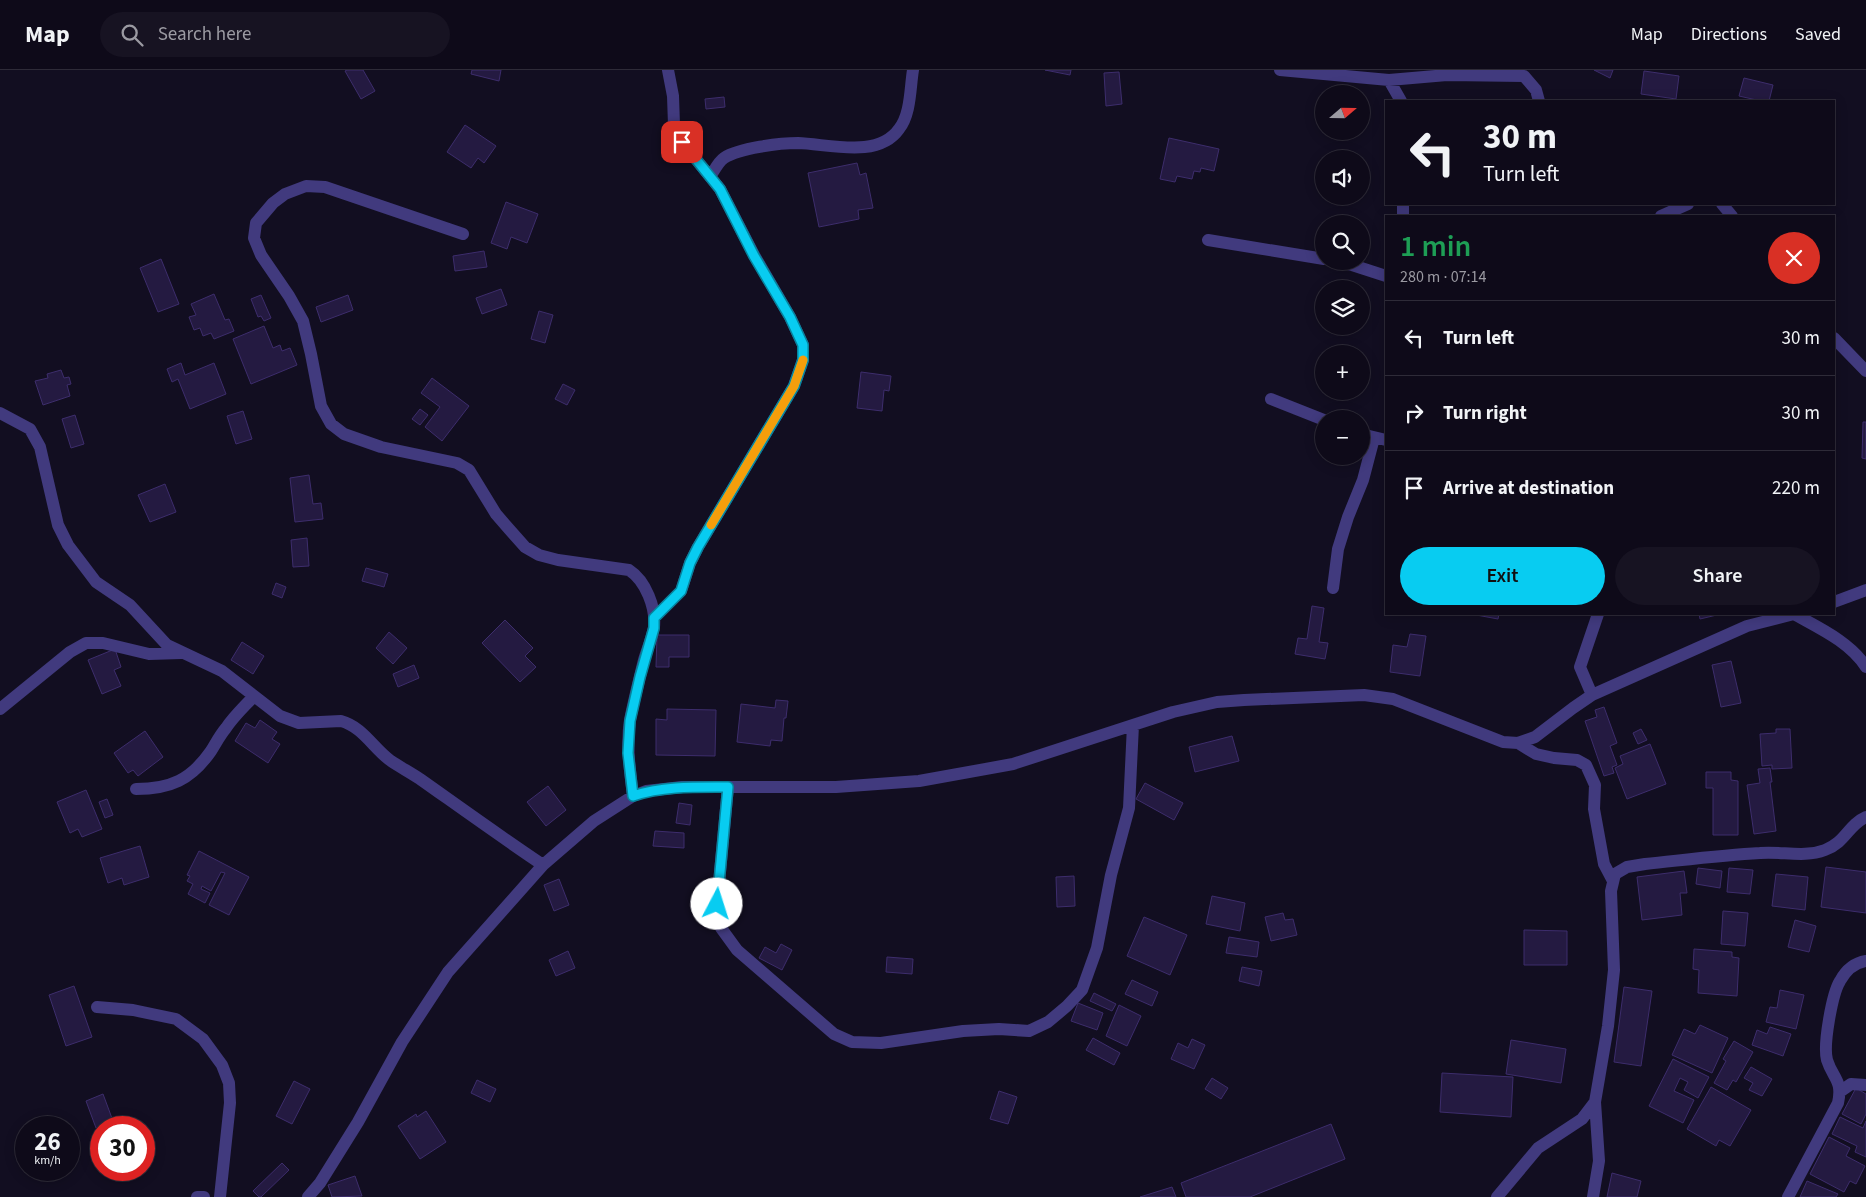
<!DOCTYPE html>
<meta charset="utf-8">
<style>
body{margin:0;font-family:"Source Sans 3",sans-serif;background:#171322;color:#f1f3f6;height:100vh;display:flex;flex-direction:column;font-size:19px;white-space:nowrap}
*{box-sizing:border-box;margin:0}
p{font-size:16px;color:#9b9aa2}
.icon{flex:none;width:28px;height:28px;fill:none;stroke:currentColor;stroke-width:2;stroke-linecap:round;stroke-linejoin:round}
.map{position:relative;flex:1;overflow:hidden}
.panel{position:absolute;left:1385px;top:145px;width:450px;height:400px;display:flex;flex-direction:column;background:#0e0a19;border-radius:0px;box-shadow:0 2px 12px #0003,0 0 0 1px #2e2b38}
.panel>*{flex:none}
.banner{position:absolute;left:1385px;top:30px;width:450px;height:105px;border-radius:0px;box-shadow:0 2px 12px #0003,0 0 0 1px #2e2b38;background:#0e0a19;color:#f1f3f6;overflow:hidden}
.needle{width:32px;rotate:70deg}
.buttons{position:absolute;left:1315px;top:15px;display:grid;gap:10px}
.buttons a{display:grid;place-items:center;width:55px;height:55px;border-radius:50%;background:#0e0a19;box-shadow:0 2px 12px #0003,0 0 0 1px #2e2b38;font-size:25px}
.speed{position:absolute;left:15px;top:1046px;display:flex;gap:10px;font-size:25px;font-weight:700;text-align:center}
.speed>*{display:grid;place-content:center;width:65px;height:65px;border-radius:50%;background:#0e0a19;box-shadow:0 2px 12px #0003,0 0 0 1px #2e2b38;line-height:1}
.speed small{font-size:12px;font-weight:400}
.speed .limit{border:8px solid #d22;background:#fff;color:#111}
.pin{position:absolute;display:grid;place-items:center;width:42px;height:42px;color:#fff;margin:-21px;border-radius:10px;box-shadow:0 2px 8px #0006}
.me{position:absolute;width:55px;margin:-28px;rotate:5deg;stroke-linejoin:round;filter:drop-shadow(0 0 4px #0008)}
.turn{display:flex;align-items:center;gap:18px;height:105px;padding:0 15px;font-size:22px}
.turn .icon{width:65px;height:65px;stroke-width:2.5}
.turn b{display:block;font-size:35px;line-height:42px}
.round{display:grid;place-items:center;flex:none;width:52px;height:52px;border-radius:26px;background:#171322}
.overview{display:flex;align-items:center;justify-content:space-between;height:85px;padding:0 15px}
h1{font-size:30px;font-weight:600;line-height:38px;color:#1e9e55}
.action{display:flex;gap:10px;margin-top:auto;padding:10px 15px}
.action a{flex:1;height:58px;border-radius:30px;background:#08ccf1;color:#111;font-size:20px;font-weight:600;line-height:58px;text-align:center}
.action a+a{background:#171322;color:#f1f3f6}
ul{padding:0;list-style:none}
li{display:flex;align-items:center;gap:15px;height:75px;padding:0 15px;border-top:1px solid #2e2b38}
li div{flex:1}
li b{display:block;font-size:19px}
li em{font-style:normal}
header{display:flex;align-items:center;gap:30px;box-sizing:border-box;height:70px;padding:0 25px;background:#0e0a19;border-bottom:1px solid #2e2b38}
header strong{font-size:24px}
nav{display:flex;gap:28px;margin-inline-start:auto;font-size:18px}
.search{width:350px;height:45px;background:#171322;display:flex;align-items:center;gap:12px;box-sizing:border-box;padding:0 18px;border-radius:28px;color:#9b9aa2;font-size:19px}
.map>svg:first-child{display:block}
</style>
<header>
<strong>Map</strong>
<div class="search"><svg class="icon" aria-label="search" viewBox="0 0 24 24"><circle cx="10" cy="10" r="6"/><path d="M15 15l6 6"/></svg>Search here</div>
<nav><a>Map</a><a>Directions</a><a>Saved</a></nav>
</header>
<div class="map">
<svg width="1866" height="1127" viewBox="0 0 1866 1127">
<rect width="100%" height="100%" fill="#120e21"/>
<path fill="#241a41" stroke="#3d2d6c" d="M347,0H363L375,21L361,29L345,1Z
M472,0H501L499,11L471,4Z
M1045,0H1071L1070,5Z
M1594,0H1613L1610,8Z
M1644,1L1679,6L1676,29L1641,24Z
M1119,2L1122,34L1106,36L1104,3Z
M1744,8L1773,15L1769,31H1761L1739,26Z
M724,27L725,37L706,39L705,29Z
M465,55L496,76L484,93L478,88L471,98L447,82Z
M1169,68L1219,79L1214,101L1201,98L1200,102L1194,101L1192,109L1177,106L1175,112L1160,109Z
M857,93L860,105L866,103L873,138L858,140L859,149L819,157L808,103Z
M506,132L538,144L527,173L511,167L507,179L491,173Z
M484,181L487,197L455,201L453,186Z
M161,189L179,234L158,242L140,198Z
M501,219L507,235L482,244L476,228Z
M214,224L225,250L229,249L234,261L214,269L211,263L203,266L200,258L194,260L189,247L196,245L191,234Z
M261,225L271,248L264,251L261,246L258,247L251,229Z
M348,225L353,240L321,252L316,237Z
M539,241L553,245L545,273L531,269Z
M264,256L273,278L280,275L282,281L290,278L297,295L251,314L233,269Z
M181,293L185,305L214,293L226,324L190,339L178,309L172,312L167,299Z
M61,300L64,308L69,307L71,314L67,315L70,326L43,335L35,311L48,308L47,304Z
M861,302L891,306L889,321L884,320L882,341L857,338Z
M432,308L469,336L442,371L425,357L440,337L421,323Z
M563,314L575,320L567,335L555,329Z
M420,339L428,345L420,355L412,349Z
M243,341L252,369L236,374L227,346Z
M75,345L84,374L71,378L62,349Z
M1863,352H1866V389L1862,388Z
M309,405L313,434L321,433L323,449L295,452L290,408Z
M165,414L176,442L150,452L138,425Z
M307,468L309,496L293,497L291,470Z
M366,498L388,504L384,517L362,511Z
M276,513L286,517L282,528L272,524Z
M1312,536L1324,538L1319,572L1328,573L1325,589L1295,584L1298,568L1307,569Z
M1471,544H1499L1498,549Z
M1699,544H1721L1700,549Z
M505,550L533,578L525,586L536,597L520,612L482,573Z
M389,562L407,578L393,594L376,578Z
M1410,564L1426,566L1420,606L1390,602L1393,575L1407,577Z
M657,565H689V587H669V597H656Z
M242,572L264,586L253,604L231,590Z
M115,579L121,597L114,600L121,616L102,624L88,590Z
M1731,591L1741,633L1721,637L1712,595Z
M414,595L419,608L398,617L393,604Z
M776,630L788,631L786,648H784L782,671L771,670L770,676L737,672L741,634L775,638Z
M1604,637L1617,673L1610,676L1617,695L1612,697L1614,703L1604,706L1585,651L1597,647L1595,640Z
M667,639L716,640L715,686L656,685V649L667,650Z
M260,650L277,662L272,669L280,674L268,693L235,671L246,653L255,658Z
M1641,659L1647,670L1638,674L1633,663Z
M1776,659H1790L1792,698L1772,699V695L1762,696L1760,664L1776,663Z
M145,661L163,687L138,706L133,700L128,703L114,683Z
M1232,666L1239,691L1195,702L1189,677Z
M1650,674L1666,714L1627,729L1615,698L1623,694L1620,686Z
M1770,698L1772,712H1770L1776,761L1754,764L1747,715L1760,713L1758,699Z
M1706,702H1731V710L1738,711V765H1713V718H1706Z
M1145,713L1183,733L1174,750L1136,729Z
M548,716L566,740L546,756L527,732Z
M86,720L102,759L82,767L78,759L70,763L57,732Z
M107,729L113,745L105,748L99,732Z
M679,733L692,735L690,755L676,753Z
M655,761L684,763V778L653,776Z
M140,776L149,807L124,815L122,808L108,813L100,788Z
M199,781L249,807L229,845L209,835L225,803L221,802L211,821L202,816L201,819L210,823L205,833L188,824L193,814L187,811L190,806L187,805Z
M1826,797L1866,802V843L1821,837Z
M1698,798L1722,801L1720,818L1696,814Z
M1729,798L1753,800L1750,824L1727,822Z
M1684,801L1687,823H1680L1682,845L1642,850L1637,807Z
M1776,804L1808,807L1805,840L1772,836Z
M1074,806L1075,836L1057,837L1056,807Z
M559,809L569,835L554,841L544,815Z
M1212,826L1245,833L1240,861L1206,854Z
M1723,841L1748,843L1745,876L1721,874Z
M1283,843L1285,850L1293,849L1297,865L1271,871L1265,847Z
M1144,847L1187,865L1170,905L1127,886Z
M1795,850L1816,856L1809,882L1788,877Z
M1524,860L1567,861V895H1524Z
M1229,867L1259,872L1257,887L1226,883Z
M781,874L792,880L782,900L759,888L765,877L776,883Z
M1694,879L1732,882V887L1739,888L1737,926L1698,923L1699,900L1693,899Z
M568,881L575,898L556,906L549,890Z
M887,887L913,889L912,904L886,902Z
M1242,897L1262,901L1259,916L1239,911Z
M1132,910L1158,922L1152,936L1125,924Z
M74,916L92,967L66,976L49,925Z
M1624,917L1652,921L1641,996L1614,992Z
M1780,920L1804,925L1796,959L1766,952L1770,937L1777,938Z
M1094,923L1116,934L1112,941L1090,931Z
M1078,933L1103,943L1097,960L1071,951Z
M1119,935L1141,946L1127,976L1106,966Z
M1700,955L1728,968L1712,1003L1672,985L1684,959L1695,964Z
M1770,957L1791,964L1783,986L1752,975L1757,960L1767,964Z
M1093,968L1120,983L1114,995L1086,980Z
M1192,969L1205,975L1194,999L1171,989L1178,973L1188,978Z
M1511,970L1566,979L1561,1013L1506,1004Z
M1734,971L1753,982L1736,1012L1733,1010L1727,1020L1714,1013L1726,991L1723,989Z
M1673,989L1709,1007L1698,1028L1684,1020L1688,1012L1680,1008L1674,1021L1694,1030L1683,1053L1649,1036Z
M1751,997L1772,1009L1762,1026L1749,1020L1753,1013L1744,1008Z
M1442,1003L1513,1007L1511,1047L1440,1042Z
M1212,1008L1228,1018L1221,1029L1205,1019Z
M477,1010L496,1019L490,1032L471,1023Z
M294,1011L310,1019L292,1054L276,1046Z
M1711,1017L1751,1040L1730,1076L1719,1070L1716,1076L1687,1059Z
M1856,1018L1866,1024V1044L1861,1054L1842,1044Z
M999,1021L1017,1027L1008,1054L990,1049Z
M103,1024L113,1051L96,1058L86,1031Z
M426,1041L446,1072L420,1089L398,1056L416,1044L417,1047Z
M1840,1047L1863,1058L1866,1051V1087L1855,1082L1857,1076L1832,1064Z
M1331,1054L1345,1089L1250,1127H1186L1181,1113Z
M1829,1067L1850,1078L1846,1086L1865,1096L1856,1114L1850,1111L1844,1122L1810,1104Z
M144,1068L149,1084L144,1086Z
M282,1093L289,1100L261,1127H259L253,1121Z
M1612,1103L1641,1111L1637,1127H1607Z
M355,1106L362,1126L332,1127L328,1115Z
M1807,1111L1838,1124L1836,1127H1800Z
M1172,1117L1176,1127H1140Z"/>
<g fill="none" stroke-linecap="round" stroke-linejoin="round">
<path stroke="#413a7e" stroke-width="12" d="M1280,0L1389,10L1447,5L1524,6L1536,20L1539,31
M1389,10L1401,31
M710,107C714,101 718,92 724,88C739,78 780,73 798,73C829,74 878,89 899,59C911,44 910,18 913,0
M1403,134V146
M1722,134L1732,146
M1661,146L1688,134
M463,164L325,117L306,116L285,124L273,133L256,153L254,168L261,185L289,226L303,251L311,284L321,336L331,354L344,364L381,377L457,393L469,400L496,444L509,459L525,477L539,485L558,490L629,500C646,511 656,538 654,557C652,568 647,580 644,590C639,610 634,630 630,650C626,675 630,701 633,726
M1208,170L1324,189
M1333,191L1352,195L1386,206
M1834,268L1866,301
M1271,329L1324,350
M0,343L30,359L40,377L58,455L68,475L96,512L130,535L167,575L222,601L280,646L299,653L341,651C363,657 373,678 391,691C400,697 411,703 420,709C461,738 501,767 543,795
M1361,364L1386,370
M1333,518L1338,479L1348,447L1363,410L1374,368
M1834,532L1866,520
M1794,544C1819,558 1850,572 1866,597
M654,548L681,521L690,493L698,477L794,316L803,290V275L790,247L754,185L720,119L682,72L674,55L673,26L668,0
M1592,625L1580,597L1598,544
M0,639L70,582L86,573H103L149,584L181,583
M1518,673L1536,684L1554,688L1577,690L1586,695L1595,715L1594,739L1604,794L1613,811
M728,717L717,834L721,858L737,880L834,964L852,972L881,973L963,961L999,959L1029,961L1048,952L1067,936L1082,920L1097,878L1111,805L1129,738L1133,655
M136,719C170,719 191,710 211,681C216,673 220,665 226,658C234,646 245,636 254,626
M97,937L133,940L176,949L203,969L222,995L229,1013L230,1033L220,1127
M1841,1021L1851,1014L1866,1015
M197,1127H204
M308,1127L320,1113L358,1052L402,972L448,902L543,795L594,751L633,726L646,721L682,717H836L919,711L1013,694L1173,642L1217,632L1244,630L1364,625L1393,629L1503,672L1518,673L1535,667L1573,638L1592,625L1747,556L1794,544
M1497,1127L1538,1078L1582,1049L1595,1032L1608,956L1614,900L1611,821L1615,804L1627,797L1645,794C1684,790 1722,785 1760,783C1782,781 1804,788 1825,780C1846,772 1848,755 1866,747
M1593,1127L1599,1091L1595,1032
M1788,1127L1838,1033C1843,1010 1833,1009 1827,990C1823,975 1832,924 1840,911C1846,900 1854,893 1866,891"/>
</g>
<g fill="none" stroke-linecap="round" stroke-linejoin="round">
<defs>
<path id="route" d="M682,72L720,119L754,186L790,247L803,275V290L794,316L698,477L690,493L681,521L654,548V558L640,607L630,651L628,683L633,726C663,716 696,717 728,717L717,834"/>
</defs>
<use href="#route" stroke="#05859d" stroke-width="12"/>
<use href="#route" stroke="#08ccf1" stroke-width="9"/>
<path stroke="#f59e0b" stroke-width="9" d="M711,455L794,316L803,290"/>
</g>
</svg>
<div class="buttons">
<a><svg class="needle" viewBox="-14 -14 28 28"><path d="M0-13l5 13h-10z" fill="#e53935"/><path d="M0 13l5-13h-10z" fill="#9b9aa2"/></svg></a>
<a><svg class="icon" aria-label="sound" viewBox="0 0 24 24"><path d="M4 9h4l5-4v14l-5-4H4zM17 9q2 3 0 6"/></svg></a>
<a><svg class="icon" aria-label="search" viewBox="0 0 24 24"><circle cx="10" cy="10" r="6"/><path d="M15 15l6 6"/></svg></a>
<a><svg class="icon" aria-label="layers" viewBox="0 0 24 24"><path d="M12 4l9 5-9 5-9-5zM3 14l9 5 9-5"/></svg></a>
<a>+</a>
<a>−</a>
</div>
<div class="speed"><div>26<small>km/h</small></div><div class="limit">30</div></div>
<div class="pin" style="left:682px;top:72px;background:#d93025"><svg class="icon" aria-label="arrive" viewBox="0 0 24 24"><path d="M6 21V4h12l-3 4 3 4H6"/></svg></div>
<svg class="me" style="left:717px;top:834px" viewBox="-20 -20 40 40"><circle r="19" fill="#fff"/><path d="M0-13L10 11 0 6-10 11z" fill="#08ccf1"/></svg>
<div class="banner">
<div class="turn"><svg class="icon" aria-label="left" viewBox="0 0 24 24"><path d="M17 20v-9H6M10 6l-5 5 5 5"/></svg><div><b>30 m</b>Turn left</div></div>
</div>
<section class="panel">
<div class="overview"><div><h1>1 min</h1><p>280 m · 07:14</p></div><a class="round" style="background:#d93025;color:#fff"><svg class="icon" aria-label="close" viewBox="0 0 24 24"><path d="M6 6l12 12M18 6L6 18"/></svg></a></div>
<ul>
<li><svg class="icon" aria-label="left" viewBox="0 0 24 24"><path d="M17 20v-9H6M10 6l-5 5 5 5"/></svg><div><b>Turn left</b></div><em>30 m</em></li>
<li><svg class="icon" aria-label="right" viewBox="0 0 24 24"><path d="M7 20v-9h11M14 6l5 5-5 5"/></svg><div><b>Turn right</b></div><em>30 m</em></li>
<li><svg class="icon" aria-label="arrive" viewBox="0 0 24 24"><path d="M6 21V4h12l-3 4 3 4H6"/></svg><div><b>Arrive at destination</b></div><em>220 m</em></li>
</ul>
<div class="action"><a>Exit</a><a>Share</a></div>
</section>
</div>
